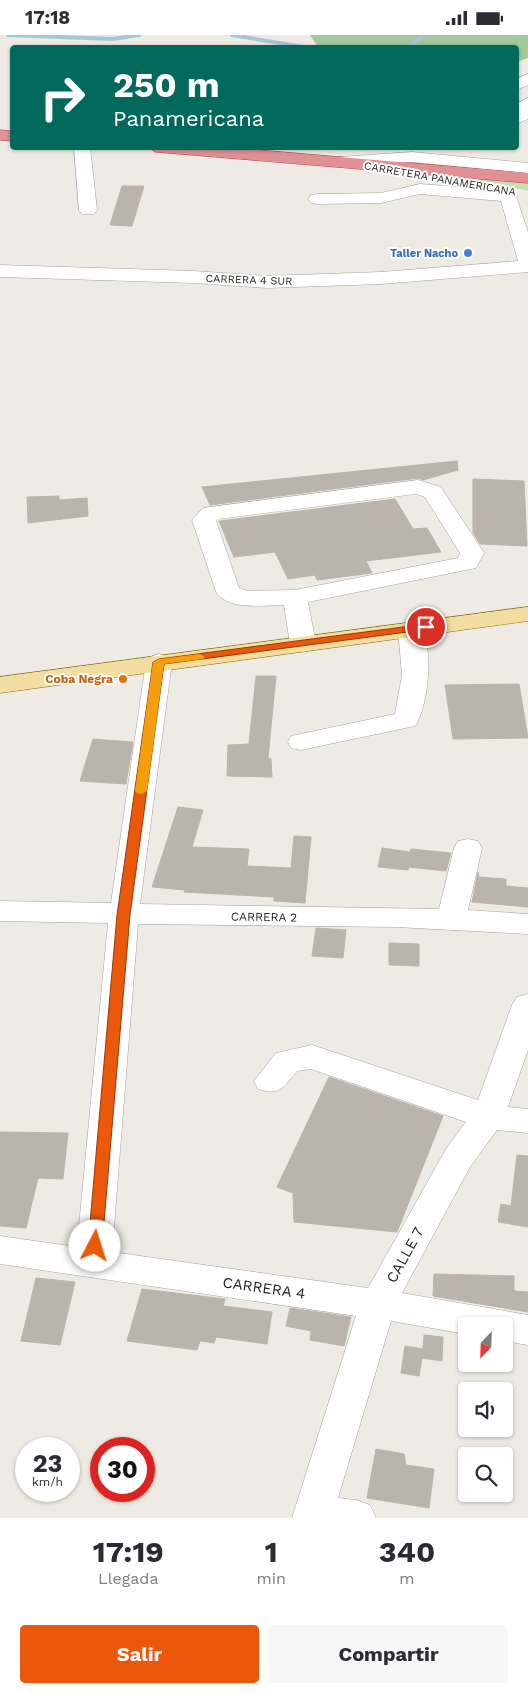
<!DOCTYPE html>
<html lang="es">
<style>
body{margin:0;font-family:"Work Sans",sans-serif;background:#f7f7f7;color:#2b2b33;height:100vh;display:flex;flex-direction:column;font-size:19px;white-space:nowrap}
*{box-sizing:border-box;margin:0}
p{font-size:16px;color:#7c7c81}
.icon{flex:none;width:28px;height:28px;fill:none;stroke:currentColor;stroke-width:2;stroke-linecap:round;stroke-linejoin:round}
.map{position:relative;height:1483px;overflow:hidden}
.details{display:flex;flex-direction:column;background:#fff;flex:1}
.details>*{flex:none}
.banner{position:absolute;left:10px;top:10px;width:509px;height:105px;border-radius:5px;box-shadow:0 1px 4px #0004;background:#00695c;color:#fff;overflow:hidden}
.needle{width:32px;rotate:203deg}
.buttons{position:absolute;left:458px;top:1282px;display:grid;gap:10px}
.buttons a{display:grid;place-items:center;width:55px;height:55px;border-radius:5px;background:#fff;box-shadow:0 1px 4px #0004;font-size:25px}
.speed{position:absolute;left:15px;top:1402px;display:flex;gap:10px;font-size:25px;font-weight:700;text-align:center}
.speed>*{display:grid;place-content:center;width:65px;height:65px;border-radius:50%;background:#fff;box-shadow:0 1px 4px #0004;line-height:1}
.speed small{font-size:12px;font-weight:400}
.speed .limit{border:8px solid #d22;background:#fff;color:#111}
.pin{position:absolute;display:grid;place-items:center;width:42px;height:42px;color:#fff;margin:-21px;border:2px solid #fff;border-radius:50%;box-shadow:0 1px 5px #0007}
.me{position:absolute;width:55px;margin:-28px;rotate:5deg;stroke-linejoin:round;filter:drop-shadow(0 0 4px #0008)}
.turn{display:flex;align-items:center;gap:18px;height:105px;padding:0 20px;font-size:22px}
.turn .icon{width:65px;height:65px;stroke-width:2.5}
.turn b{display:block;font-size:35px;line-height:42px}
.eta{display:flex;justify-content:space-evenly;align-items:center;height:85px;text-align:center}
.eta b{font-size:30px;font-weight:700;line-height:35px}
.primary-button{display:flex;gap:10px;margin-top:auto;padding:10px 20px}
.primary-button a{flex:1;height:58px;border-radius:5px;background:#ea580c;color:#fff;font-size:20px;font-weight:700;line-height:58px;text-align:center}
.primary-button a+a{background:#f7f7f7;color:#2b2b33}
.status{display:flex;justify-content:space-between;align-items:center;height:35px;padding:0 25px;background:#fff;direction:ltr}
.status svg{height:14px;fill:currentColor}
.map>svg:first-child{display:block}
</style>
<div class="status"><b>17:18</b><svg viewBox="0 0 49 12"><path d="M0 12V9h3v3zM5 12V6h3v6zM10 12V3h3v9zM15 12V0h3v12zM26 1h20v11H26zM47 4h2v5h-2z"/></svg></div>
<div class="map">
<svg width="528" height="1483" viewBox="0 0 528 1483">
<rect width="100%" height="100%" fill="#edebe3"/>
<path fill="#c0e4ad" d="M448,138L528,145V156Z"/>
<path fill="#a2c99b" d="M310,0H528V23L516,27V12H318Z"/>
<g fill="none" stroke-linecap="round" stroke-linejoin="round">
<path stroke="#a7c5d7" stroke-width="4" d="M8,0L113,4L139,0
M232,0L304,12
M408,12L424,0"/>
</g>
<path fill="#bab4ad" stroke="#bdb4a7" d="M122,151H144L132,191L110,190Z
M457,426L458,435L423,445L418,443L210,470L202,452Z
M473,444L524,446L527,511L480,509L473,498Z
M59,461V465L87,463L88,481L28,488L27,462Z
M395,464L413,494L427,493L441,517L366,526L372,538L317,545L315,540L288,544L275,517L234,522L219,486Z
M256,641H276L268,723L271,724L272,742L227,741L228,710L249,709Z
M519,649L528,703L453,704L445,650Z
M93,704L133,707L126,749L80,746Z
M178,772L203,775L192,812L249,814L247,831L291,833L294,801L311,802L305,868L274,866V862L184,857L185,855L152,852Z
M382,813L410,817L411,814L451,818L446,836L408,832L409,826L408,835L378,832Z
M478,837L479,842L506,844V851L528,853V872L472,867Z
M316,893L346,895L343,923L312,921Z
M389,908L419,909V931L389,930Z
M329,1042L443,1081L397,1197L294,1187L293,1158L277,1152Z
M0,1097L68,1098L63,1144L38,1143L26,1193L0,1191Z
M517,1120L528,1121V1192L498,1187L501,1169L511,1171Z
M434,1239L514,1241V1256L528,1257V1277L433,1261Z
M36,1243L75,1247L60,1310L21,1306Z
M142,1254L225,1264L223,1271L272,1277L267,1309L216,1302L214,1308L200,1306L197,1315L127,1306Z
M290,1273L351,1282L344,1311L310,1305L311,1296L286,1291Z
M424,1300L443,1302L442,1326L422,1323L419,1341L401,1338L405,1311L423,1314Z
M376,1414L404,1419L406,1430L434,1434L429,1473L367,1463Z"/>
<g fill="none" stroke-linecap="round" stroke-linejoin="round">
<defs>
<path id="minor" d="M528,39V50L516,55V44Z
M528,63V84L516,89V69Z
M74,112H90L97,175L94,179H82L79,175Z
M412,117L528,128V138L412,127L340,132L334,131L331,127L334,123L340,122Z
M420,149L499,155L507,151L513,152L528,197V237L381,249L267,253L194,248L0,242V230L194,236L267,241L381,237L518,226L501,166L420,159L381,168L317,169L311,168L308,164L311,160L317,159L381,158Z
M418,445L441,452L444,457L484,518L476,533L308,567L316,609L312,614L303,617L294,614L290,609L284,570C264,570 229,576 216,557L192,485L203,473ZM416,459L425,462L460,518L458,523L295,555L248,556L239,553L216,486L218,484Z
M411,586L420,589C434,609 429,671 415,691L301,715L291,713L288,707L291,701L395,679L402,640L398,594L402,589Z
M159,619L168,622L172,627L140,869L439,874L454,813L458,806L468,804L478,806L482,813L468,875L528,879V899L396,892L138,889L112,1217L368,1253L446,1114L466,1087L311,1034L297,1036C284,1052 280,1061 258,1054L254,1046L276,1018L312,1010L478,1065L512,970L517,962L528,959V1015L508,1072L528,1074V1098L497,1095L470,1132L402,1258L528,1280V1310L504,1306V1291H466V1299L391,1286L338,1463L356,1465L370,1470L376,1483H292L356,1281L0,1229V1201L77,1212L108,888L0,886V866L111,868L146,627L150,622Z"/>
<path id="major" d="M528,572V586L0,658V642Z"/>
<path id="highway" d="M0,95L12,96V106L0,105Z
M148,112H223L528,138V148L156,117Z"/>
</defs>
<use href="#minor" stroke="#a1a1a1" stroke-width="1"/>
<use href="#major" stroke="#89730c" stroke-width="1"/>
<use href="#highway" stroke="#ca324f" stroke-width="1"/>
<use href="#minor" fill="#fff" fill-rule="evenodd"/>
<use href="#major" fill="#f4dda1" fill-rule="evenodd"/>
<use href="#highway" fill="#df9194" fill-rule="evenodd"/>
</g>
<path fill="#ea580c" stroke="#983908" d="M426,589L431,592L430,594L164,629L130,880L102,1211L100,1215H90L88,1211L117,880L153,627L159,624Z"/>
<path fill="#f59e0b" d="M200,619L205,622L203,624L164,629L147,756L141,759L137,758L135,756L153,627L159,624Z"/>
<circle fill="#3f7fe0" stroke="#fff" stroke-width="2" cx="468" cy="218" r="5"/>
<circle fill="#e8710a" stroke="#fff" stroke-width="2" cx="123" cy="644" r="5"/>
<g text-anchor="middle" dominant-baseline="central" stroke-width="4" stroke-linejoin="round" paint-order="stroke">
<g font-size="11" fill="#1d1d1d" stroke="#fff">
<text transform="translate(440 144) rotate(10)">CARRETERA PANAMERICANA</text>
<text transform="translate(249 245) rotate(2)">CARRERA 4 SUR</text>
</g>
<g font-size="11" font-weight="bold" fill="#366cbe" stroke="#fff" text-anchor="end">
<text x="458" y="218">Taller Nacho</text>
</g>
<g font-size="12" font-weight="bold" fill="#c56008" stroke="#fff" text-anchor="end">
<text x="113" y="644">Coba Negra</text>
</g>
<g font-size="12" fill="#1d1d1d" stroke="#fff">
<text transform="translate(264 882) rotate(1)">CARRERA 2</text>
</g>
<g font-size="15" fill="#1d1d1d" stroke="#fff">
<text transform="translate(405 1220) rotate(-61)">CALLE 7</text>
<text transform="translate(264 1253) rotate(8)">CARRERA 4</text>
</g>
</g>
</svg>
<div class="buttons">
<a><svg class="needle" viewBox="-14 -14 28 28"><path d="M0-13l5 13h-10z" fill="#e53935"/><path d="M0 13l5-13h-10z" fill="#7c7c81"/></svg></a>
<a><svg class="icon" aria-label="sound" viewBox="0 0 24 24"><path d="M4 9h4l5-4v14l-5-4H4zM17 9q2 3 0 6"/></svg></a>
<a><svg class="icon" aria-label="search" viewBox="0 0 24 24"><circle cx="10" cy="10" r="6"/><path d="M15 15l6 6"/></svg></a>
</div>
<div class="speed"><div>23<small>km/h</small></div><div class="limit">30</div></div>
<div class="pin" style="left:426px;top:592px;background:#d93025"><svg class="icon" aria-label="arrive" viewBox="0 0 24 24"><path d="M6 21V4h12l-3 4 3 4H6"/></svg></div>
<svg class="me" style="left:95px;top:1211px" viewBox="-20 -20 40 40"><circle r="19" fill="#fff"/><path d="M0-13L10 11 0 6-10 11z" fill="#ea580c"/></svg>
<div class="banner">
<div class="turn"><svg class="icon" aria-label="right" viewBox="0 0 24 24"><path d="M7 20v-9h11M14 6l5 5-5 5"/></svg><div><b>250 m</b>Panamericana</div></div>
</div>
</div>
<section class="details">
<div class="eta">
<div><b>17:19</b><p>Llegada</p></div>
<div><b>1</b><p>min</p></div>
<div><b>340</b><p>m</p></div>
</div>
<div class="primary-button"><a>Salir</a><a>Compartir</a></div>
</section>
